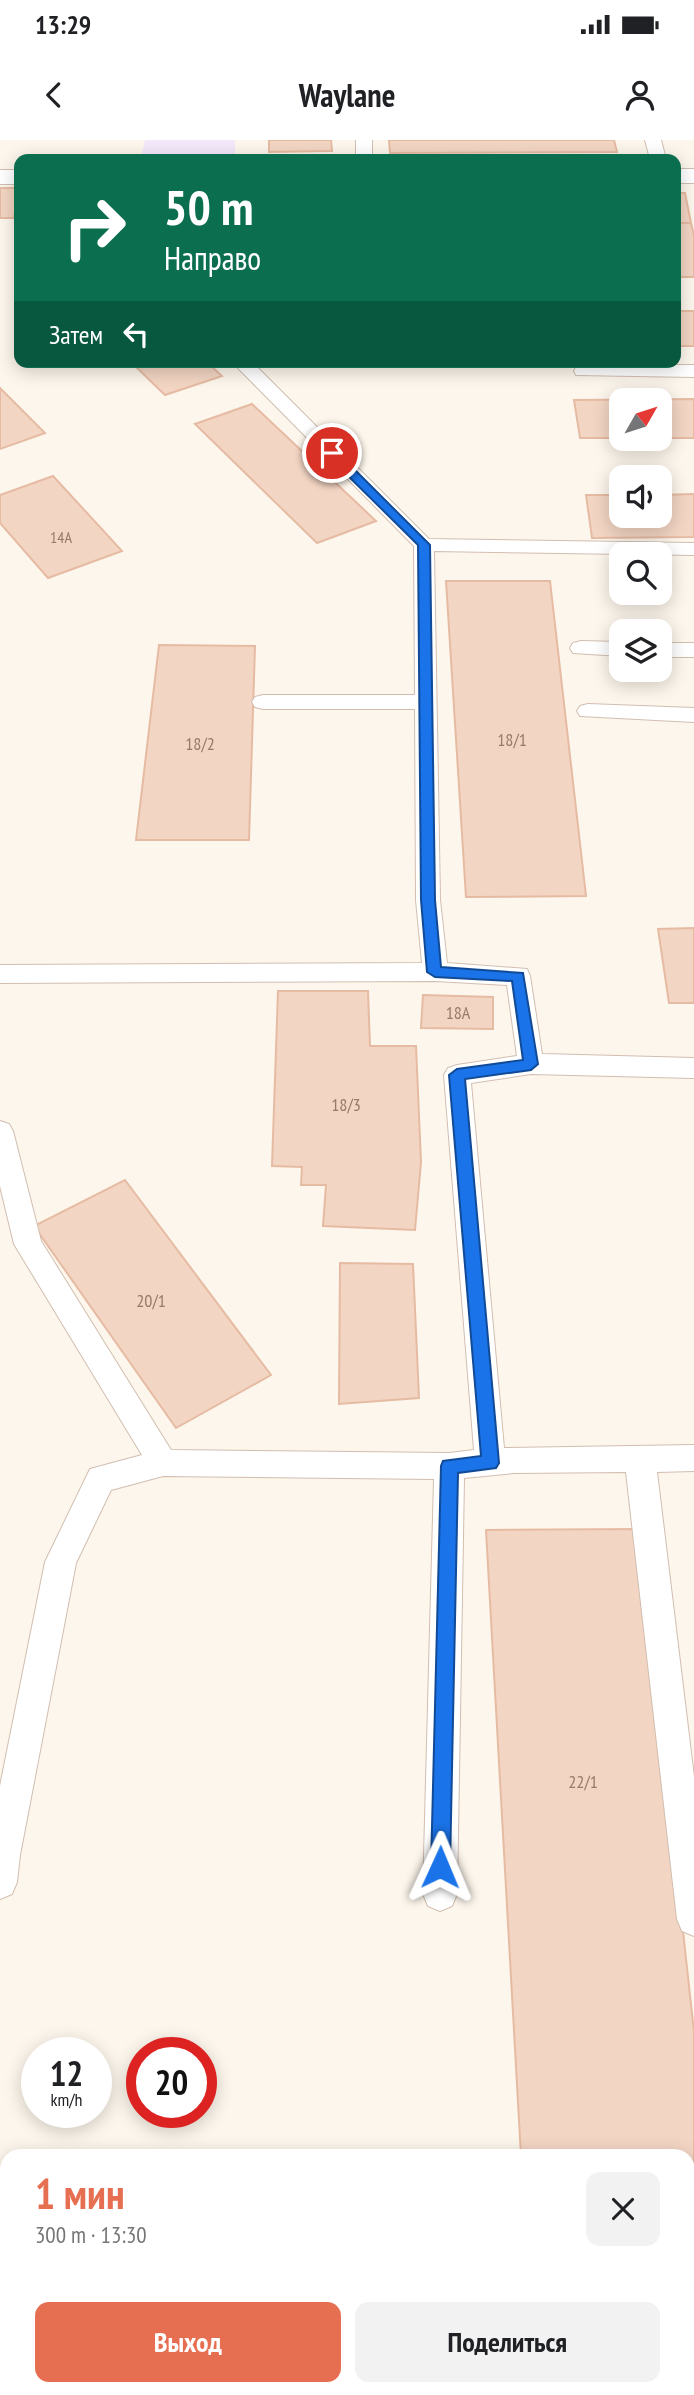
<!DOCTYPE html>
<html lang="ru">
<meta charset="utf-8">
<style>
body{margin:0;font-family:"PT Sans Narrow",sans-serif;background:#f2f2f2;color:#202124;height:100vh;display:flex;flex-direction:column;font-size:26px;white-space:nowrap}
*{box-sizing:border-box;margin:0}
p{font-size:23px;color:#757577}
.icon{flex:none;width:38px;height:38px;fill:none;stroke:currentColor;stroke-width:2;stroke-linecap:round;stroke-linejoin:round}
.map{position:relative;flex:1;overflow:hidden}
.sheet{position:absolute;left:0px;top:2009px;width:695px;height:247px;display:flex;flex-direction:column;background:#fff;border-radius:21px 21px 0 0;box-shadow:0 4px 18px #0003}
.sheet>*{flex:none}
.hud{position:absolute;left:14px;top:14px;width:667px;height:214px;border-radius:14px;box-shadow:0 4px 18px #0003;background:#0b6e4f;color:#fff;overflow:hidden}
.needle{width:46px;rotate:51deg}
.buttons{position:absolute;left:609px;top:248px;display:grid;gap:14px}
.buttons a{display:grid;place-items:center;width:63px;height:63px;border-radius:14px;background:#fff;box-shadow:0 4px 18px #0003;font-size:35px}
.speed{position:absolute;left:21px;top:1897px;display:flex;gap:14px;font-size:35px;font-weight:700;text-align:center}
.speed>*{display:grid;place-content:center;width:91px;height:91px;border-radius:50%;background:#fff;box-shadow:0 4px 18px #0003;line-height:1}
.speed small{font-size:18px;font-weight:400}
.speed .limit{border:10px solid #d22;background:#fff;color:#111}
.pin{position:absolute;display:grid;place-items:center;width:60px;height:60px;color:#fff;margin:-30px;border:4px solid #fff;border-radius:50%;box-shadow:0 2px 7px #0007}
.me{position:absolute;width:77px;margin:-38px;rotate:1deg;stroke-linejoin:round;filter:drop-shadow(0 0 5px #0008)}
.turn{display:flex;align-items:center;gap:24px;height:147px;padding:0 35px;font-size:32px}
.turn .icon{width:91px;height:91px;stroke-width:2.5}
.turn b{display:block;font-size:49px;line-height:60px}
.then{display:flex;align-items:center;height:66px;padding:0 35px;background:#0003;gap:14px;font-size:26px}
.round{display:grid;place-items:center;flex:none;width:74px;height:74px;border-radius:14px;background:#f2f2f2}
.head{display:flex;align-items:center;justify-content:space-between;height:119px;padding:0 35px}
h1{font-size:42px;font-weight:600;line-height:52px;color:#e76f51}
.primary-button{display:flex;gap:14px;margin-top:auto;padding:14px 35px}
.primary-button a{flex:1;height:80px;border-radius:14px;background:#e76f51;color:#fff;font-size:28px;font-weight:600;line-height:80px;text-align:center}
.primary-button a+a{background:#f2f2f2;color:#202124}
.status{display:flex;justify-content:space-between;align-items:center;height:49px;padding:0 35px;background:#fff;direction:ltr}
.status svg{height:19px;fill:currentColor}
header{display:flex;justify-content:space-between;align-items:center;height:91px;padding:0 35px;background:#fff;font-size:32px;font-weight:600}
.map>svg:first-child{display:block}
</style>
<div class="status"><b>13:29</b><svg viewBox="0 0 49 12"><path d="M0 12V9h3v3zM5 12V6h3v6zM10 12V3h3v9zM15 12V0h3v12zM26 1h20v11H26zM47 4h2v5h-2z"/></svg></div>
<header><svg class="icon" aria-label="back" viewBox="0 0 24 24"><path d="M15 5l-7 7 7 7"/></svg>Waylane<svg class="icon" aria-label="person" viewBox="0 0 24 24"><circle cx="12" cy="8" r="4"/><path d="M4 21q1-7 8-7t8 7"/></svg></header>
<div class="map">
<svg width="694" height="2255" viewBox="0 0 694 2255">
<rect width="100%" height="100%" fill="#fdf6ec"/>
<path fill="#f3e8fa" d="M145,0H235V19L141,17Z"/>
<path fill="#f3d5c3" stroke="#e6bba3" stroke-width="2" d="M269,0H331L332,11L269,12Z
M389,0H614L617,12L390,13Z
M0,48H19L14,78H0Z
M676,53H685L691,83H676Z
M676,83H691L694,96V137H676Z
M676,171H694V206H676Z
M131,222H207L222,236L165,255Z
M0,248L45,293L0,309Z
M694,259V298H660V261H621V298H580L574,260Z
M252,264L376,381L317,403L195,284Z
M53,336L122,411L48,438L0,383V355Z
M694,354V397L592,398L586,355H621V376H660V355Z
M446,441H550L586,756L466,757Z
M159,505L255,506L249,700H136Z
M694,788V863H669L658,789Z
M278,851H368L370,906H416L421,1022L415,1090L323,1086L326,1045H301L302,1027L272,1026Z
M423,855L493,857V889L421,888Z
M125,1040L271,1235L176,1288L34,1086Z
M340,1123L413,1124L419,1258L339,1264Z
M639,1389L694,1892V2124L688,2125V2016H521L486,1390Z"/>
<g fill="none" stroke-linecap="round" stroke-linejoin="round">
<defs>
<path id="lane" d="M356,0H372V19H356Z
M645,0H661L666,19H650Z
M232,222H252L429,399L694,403V415L434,411L440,760L447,823L527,829L530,836L542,914L694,918V938L531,934L471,943L504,1308L694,1305V1331L657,1332L694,1637V1796L682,1791L677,1779L626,1332L514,1333L464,1338L457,1754L452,1766L440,1771L428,1766L423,1754L434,1339L163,1336L111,1350L76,1423L20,1715L17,1742L12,1754L0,1759V1646L45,1422L90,1329L142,1315L14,1104L0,1046V981L9,984L13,991L41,1101L171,1310L449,1313L474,1310L444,935L448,928L457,925L517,916L507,845L435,841L0,843V825L422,823L416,760L415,569H263L255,567L252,562L255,557L263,555H415L414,406Z
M583,225H694V237L576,235L574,231L576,227Z
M581,501L621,502V516L573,513L570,508L573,503Z
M660,503H694V517H660Z
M588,564L694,568V582L580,576L577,571L580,566Z"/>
<path id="street" d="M676,29H694V43H676Z
M0,30H19V44H0Z"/>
</defs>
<use href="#lane" stroke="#d1beb0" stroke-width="2"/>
<use href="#street" stroke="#d1beb0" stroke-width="2"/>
<use href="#lane" fill="#fff" fill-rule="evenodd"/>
<use href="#street" fill="#fff" fill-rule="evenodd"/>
</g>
<path fill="#1a73e8" stroke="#114b97" stroke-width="2" d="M328,311H336L430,405L435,760L441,827L523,833L538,924L531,930L465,939L499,1323L496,1328L458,1333L450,1727L447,1734L440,1737L433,1734L431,1727L441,1326L443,1321L481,1316L449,935L457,929L523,920L512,841L435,837L427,832L421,760L418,405L328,316Z"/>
<g text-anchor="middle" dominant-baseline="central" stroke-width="5" stroke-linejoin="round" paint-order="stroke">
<g font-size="16" fill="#987a6a">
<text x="61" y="397">14А</text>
</g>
<g font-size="18" fill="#987a6a">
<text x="512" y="599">18/1</text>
<text x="200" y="603">18/2</text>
<text x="458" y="872">18А</text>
<text x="346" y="964">18/3</text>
<text x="151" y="1160">20/1</text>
<text x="583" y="1641">22/1</text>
</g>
</g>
</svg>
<div class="buttons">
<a><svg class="needle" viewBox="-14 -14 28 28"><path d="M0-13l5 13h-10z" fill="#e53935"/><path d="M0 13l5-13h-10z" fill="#757577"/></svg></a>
<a><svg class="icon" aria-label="sound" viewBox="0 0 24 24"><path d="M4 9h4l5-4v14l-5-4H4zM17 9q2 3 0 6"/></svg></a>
<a><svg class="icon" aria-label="search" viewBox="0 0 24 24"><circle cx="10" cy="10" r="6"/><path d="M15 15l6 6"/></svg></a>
<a><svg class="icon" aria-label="layers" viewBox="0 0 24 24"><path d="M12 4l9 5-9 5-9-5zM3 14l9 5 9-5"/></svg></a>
</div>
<div class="speed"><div>12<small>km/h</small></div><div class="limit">20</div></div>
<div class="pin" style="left:332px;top:313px;background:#d93025"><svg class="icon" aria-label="arrive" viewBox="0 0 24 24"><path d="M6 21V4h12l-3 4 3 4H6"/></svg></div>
<svg class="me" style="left:440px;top:1727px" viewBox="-20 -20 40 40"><path d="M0-17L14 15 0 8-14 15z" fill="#1a73e8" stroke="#fff" stroke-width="4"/></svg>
<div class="hud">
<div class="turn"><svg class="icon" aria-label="right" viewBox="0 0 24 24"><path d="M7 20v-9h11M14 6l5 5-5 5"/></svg><div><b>50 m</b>Направо</div></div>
<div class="then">Затем<svg class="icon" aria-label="left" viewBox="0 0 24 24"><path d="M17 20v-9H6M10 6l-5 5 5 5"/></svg></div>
</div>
<section class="sheet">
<div class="head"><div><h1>1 мин</h1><p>300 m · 13:30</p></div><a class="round"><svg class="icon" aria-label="close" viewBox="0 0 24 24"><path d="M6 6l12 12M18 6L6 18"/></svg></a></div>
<div class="primary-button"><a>Выход</a><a>Поделиться</a></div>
</section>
</div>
